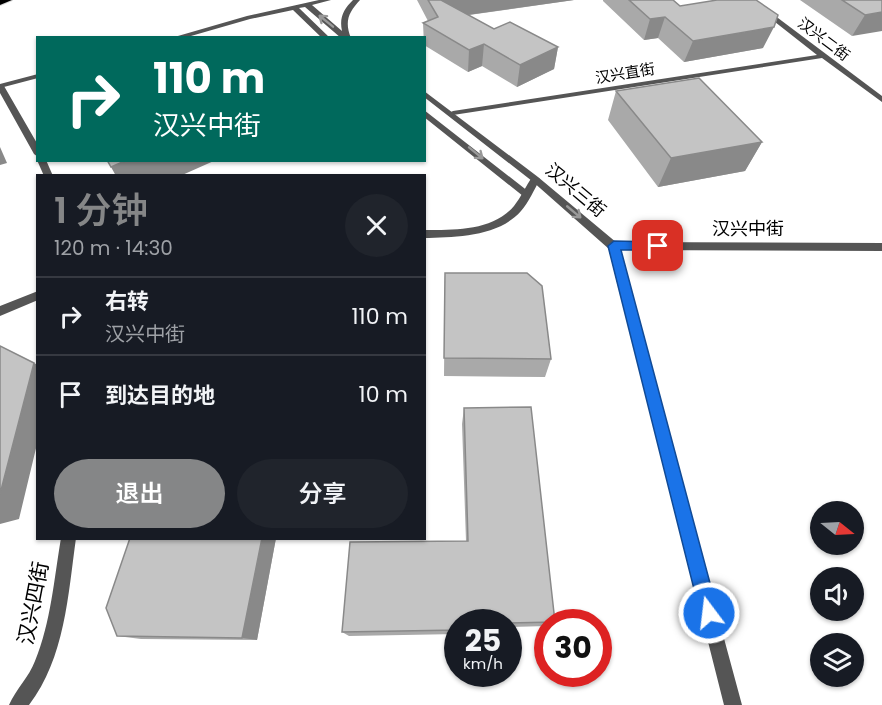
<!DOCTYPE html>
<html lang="zh">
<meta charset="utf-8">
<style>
body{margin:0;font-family:Poppins,"Noto Sans SC",sans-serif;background:#20242c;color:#f1f3f6;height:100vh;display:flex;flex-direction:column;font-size:22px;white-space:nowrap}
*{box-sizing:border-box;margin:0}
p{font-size:20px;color:#9ea1a6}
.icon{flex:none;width:33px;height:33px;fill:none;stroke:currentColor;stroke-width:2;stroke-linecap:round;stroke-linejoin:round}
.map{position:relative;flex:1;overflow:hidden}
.sheet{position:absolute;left:36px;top:174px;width:390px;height:366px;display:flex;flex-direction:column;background:#171b24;border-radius:0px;box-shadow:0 2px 4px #0004}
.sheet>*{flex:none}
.hud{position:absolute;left:36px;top:36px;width:390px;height:126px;border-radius:0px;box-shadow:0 2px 4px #0004;background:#00695c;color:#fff;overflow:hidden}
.needle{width:39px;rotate:108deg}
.buttons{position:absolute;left:810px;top:501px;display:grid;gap:12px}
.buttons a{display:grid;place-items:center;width:54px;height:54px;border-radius:50%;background:#171b24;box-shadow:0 2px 4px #0004;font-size:30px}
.speed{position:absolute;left:444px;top:609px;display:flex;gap:12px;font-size:30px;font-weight:700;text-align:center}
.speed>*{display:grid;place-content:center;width:78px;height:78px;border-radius:50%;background:#171b24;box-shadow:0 2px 4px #0004;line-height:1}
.speed small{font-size:15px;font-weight:400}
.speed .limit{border:9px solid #d22;background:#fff;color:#111}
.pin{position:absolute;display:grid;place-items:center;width:51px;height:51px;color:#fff;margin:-26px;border-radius:12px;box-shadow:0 3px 9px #0006}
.me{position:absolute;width:66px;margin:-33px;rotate:345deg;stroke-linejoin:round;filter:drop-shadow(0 0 4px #0008)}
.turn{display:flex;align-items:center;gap:21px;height:126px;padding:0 18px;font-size:27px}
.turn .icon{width:78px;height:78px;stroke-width:2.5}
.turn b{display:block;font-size:42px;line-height:51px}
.round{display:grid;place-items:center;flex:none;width:63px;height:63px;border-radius:32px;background:#20242c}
.head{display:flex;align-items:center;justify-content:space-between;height:102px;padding:0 18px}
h1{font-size:36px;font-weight:600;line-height:45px;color:#858687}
.button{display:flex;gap:12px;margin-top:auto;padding:12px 18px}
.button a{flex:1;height:69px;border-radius:36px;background:#858687;color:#fff;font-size:24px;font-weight:600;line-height:69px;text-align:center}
.button a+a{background:#20242c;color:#f1f3f6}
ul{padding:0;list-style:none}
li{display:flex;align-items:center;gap:18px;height:78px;padding:0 18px;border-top:2px solid #363941}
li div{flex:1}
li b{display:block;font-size:22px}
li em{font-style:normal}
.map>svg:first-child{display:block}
</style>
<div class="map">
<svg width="882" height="705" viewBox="0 0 882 705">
<rect width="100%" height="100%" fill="#fff"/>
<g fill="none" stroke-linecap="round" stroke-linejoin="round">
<defs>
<path id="trunk" d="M0,0H12L0,5Z"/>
</defs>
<use href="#trunk" stroke="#dbdbdb" stroke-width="2"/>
<path fill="#555" fill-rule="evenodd" d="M747,0H754L882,96V102L822,58L453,115L449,113L453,111L817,55Z
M0,84L4,86L38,145V157L34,154L0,93Z
M38,158V160H46L53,176H44L37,160Z
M535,176L540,179C534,190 529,202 521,211C498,237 456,237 424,238V230C455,230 493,231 514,206C521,197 526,186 532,177Z
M613,242L882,243V251L619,250L742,705H724L608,246Z
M38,291V300L0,316V306Z
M61,538H76C68,595 65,658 29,705H9C16,689 29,677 35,661C51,622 54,579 61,538Z"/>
<path fill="#555" fill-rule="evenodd" d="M319,0H331L312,5L342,31C339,17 344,9 353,0H360C349,12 344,21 351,38H341L305,7L299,8L330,38H322L293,10L250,19L184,38H171L247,16Z
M38,74V78L0,88V84Z
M424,91L538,177L617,243L618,246L617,249H609L532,181L424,97Z
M424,110L529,192V196H523L424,117Z"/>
<use href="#trunk" fill="#000" fill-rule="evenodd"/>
</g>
<path fill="#a9a9a9" d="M417,0H574L469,15L494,29L558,47L554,69L517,87L482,66L468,72L424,45L423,23L428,21Z
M603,0H673L680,6L763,48L684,62L658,38L644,40L603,1Z
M800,0H882L852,36Z
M616,91L762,142L745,171L658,187L608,120Z
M445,273L551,359L545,377L444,376Z
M464,408L548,622V626L510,627V630H508V622H458V634L349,636L342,632L466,541L462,424Z
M130,538H276L257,640L141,639L117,636Z"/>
<path fill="#898989" d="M439,0H574L439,19Z
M882,12V31L852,36L865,15Z
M665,17L658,38L644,40L650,19Z
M774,27L763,48L684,62L693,41Z
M484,44L482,66L468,72L469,50Z
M558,47L554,69L517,87L520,65Z
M762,142L745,171L658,187L671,158Z
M0,147L7,163L0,165Z
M127,160H216L180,176H116L111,167Z
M34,363L38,365V440L19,519L0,524V494Z
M262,538H276L257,640L242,638Z"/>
<path fill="#c4c4c4" stroke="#898989" stroke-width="1.5" d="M428,0H441L494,29L510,22L558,47L520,65L484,44L469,50L423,23L438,17Z
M629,0H673L680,6L717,0H756L778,15L774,27L693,41L665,17L650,19Z
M842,0H882V12L865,15Z
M699,78L762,142L671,158L616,91Z
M107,160H127L111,167Z
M445,273H527L542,286L551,359L444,358Z
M0,346L34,363L0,494Z
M531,407L555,622L509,623L510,630H508V622H458V630L342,632L350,542L468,541L464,408Z
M130,538H262L242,638L117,636L106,608Z"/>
<defs><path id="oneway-shaft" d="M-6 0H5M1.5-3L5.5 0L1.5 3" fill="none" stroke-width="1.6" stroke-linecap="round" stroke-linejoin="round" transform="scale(1.5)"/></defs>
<g stroke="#999">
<use href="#oneway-shaft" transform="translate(326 21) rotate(-141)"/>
<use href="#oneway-shaft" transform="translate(476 153) rotate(39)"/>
<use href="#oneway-shaft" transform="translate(574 212) rotate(40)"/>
</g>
<path fill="#1a73e8" stroke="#114b97" stroke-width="1.5" d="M614,241L658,242L664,246L658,250H621L718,613L716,620L709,622L703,620L700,613L608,246Z"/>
<g text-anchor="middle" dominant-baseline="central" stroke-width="4.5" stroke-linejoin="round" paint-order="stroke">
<g font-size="15" fill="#000" stroke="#fff">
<text transform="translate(824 39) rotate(37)">汉兴二街</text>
<text transform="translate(625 73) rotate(-9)">汉兴直街</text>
</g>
<g font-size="18" fill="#000" stroke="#fff">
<text transform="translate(576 190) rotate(40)">汉兴三街</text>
<text x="748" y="228">汉兴中街</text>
</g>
<g font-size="21" fill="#000" stroke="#fff">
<text transform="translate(33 603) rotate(-79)">汉兴四街</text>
</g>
</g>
</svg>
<div class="buttons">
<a><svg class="needle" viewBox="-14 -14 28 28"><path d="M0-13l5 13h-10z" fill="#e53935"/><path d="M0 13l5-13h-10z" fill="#9ea1a6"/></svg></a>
<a><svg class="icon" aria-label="sound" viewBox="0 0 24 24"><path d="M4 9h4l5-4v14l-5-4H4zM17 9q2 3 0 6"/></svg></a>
<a><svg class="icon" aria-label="layers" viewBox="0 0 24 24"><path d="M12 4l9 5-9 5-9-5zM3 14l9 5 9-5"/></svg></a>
</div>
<div class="speed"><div>25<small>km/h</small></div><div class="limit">30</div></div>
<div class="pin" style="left:658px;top:246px;background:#d93025"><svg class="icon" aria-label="arrive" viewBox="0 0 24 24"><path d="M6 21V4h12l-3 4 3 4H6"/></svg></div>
<svg class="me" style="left:709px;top:613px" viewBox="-20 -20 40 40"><circle r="17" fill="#1a73e8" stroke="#fff" stroke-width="3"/><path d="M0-11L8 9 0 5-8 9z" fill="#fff"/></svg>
<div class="hud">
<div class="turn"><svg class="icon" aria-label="right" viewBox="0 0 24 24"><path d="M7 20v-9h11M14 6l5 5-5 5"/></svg><div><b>110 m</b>汉兴中街</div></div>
</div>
<section class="sheet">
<div class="head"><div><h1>1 分钟</h1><p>120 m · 14:30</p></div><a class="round"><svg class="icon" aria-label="close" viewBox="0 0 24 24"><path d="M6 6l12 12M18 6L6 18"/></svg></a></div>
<ul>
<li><svg class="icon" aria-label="right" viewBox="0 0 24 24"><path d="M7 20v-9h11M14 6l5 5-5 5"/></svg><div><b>右转</b><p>汉兴中街</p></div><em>110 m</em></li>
<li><svg class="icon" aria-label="arrive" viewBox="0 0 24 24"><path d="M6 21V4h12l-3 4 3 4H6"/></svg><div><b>到达目的地</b></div><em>10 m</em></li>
</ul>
<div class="button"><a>退出</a><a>分享</a></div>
</section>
</div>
